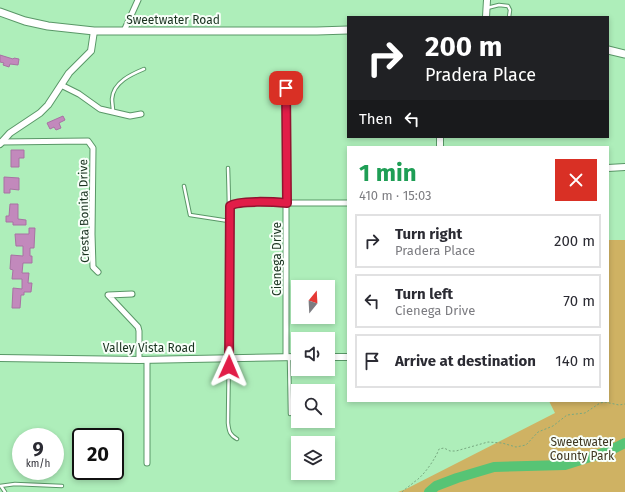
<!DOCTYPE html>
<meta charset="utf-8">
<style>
body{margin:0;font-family:"Fira Sans",sans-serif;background:#f2f2f3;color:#2b2b33;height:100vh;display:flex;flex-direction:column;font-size:15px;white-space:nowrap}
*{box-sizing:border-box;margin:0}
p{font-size:13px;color:#7c7c81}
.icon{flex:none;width:22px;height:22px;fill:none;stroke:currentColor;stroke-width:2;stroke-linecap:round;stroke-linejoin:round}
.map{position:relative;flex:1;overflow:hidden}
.sheet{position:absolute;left:347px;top:146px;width:262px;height:256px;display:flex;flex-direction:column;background:#fff;border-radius:0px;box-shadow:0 2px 6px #0003}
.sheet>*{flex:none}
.hud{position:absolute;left:347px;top:16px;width:262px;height:122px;border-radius:0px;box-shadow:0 2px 6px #0003;background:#202124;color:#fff;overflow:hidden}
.needle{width:26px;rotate:18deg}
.tools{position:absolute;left:291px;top:280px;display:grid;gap:8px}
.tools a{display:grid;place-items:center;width:44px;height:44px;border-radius:0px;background:#fff;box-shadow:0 2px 6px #0003;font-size:20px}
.speed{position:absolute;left:12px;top:428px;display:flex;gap:8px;font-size:20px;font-weight:700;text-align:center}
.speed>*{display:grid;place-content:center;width:52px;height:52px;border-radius:50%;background:#fff;box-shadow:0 2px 6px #0003;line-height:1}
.speed small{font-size:10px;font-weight:400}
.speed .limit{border:2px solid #111;border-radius:6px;background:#fff;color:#111}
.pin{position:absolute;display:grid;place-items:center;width:34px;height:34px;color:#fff;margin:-17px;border-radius:8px;box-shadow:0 2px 6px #0006}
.me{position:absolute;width:44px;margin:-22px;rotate:1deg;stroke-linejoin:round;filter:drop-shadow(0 0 3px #0008)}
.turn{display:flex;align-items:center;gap:14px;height:84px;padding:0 12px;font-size:18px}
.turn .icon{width:52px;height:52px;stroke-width:2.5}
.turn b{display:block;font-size:28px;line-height:34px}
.then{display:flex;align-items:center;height:38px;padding:0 12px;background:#0003;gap:8px;font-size:15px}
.round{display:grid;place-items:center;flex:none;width:42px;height:42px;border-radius:0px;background:#f2f2f3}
.overview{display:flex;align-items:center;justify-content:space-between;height:68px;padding:0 12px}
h1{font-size:24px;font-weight:700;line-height:30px;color:#1e9e55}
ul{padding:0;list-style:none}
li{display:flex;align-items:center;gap:12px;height:54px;margin:0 8px 6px;padding:0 4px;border:2px solid #e1e1e2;border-radius:0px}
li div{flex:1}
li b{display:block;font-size:15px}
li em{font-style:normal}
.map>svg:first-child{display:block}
</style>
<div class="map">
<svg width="625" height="492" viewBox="0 0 625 492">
<rect width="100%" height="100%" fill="#aeeeba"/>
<path fill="#cfb263" d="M608,240H625V492H398L406,489L555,413L549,401H608Z"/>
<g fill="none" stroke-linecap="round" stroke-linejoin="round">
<path stroke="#57c475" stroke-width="10" d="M429,492L436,486L457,478L494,467L565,465L609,451L625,443"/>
</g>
<path fill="#c289bc" stroke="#a872a3" d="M0,55L13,59L14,58L19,59L18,65L10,64L9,67L3,65L4,63L0,62Z
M63,116L65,120L59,123L61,128L56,130L54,127L50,129L47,123Z
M11,150H24V158H19V167H11Z
M4,177L19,178V190L10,189V193H4Z
M10,204H18V219L26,220V225H13V222H6V216H9Z
M29,228H35L34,248H30V256H32V263H23L22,273H29L28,283H32L31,292H24V295H21L20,308H12L13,288L22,289V279H12L13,270L10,269L11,255L23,256V246H16L15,234H29Z"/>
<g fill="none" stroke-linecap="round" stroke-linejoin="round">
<defs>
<path id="service" d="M487,8L499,5L508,6L510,10L509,17
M113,112C113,107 112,103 112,99C113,82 132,74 144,69
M228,168C231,253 229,338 228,423C229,432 230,435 237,439
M184,186L190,215L229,221
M230,206C238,201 275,202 286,203
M289,358L290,414
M0,486L15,484L62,486
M1,486L5,492"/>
<path id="minor" d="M124,31L138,0
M61,85L79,94L100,109L130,116L141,114
M286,88V357
M1,142L88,141L93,148L92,234L93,267L98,272
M287,203H348
M132,294L108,295L138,327L139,331V360
M147,360V463"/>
<path id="tertiary" d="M486,17L487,0
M440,137V147
M0,144L10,133L40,113L48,105L69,73L91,51L94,31
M608,168L625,167
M328,357H348
M0,358L139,360L298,357"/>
<path id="secondary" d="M0,12L25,21L48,26L94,31H317L348,30
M608,50L625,54"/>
</defs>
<use href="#service" stroke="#599767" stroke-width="4.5"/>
<use href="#minor" stroke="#599767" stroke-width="7"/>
<use href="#tertiary" stroke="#599767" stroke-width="8"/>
<use href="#secondary" stroke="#599767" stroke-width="9"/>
<path stroke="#77a880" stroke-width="1" stroke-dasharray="2 2" stroke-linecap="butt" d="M402,492C406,488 410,486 414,482C423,477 436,458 439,449L444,448L450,451H456L488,442L502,443L516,447L526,445L538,432L553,426L567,415L585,413L600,403L605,402L619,405L625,404"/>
<use href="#service" stroke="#fff" stroke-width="2.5"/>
<use href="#minor" stroke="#fff" stroke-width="5"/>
<use href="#tertiary" stroke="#fff" stroke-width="6"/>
<use href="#secondary" stroke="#fff" stroke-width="7"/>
</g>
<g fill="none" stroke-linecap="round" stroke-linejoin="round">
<defs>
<path id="route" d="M229,367L230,206C238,200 275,202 287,203L286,88"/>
</defs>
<use href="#route" stroke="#92132f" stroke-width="10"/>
<use href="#route" stroke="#e11d48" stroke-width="7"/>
</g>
<g text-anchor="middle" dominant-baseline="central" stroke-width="4" stroke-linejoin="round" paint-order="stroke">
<g font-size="12" fill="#1a3320" stroke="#f8fff9">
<text x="173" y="20">Sweetwater Road</text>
<text transform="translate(84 211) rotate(-91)">Cresta Bonita Drive</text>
<text transform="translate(277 259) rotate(-90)">Cienega Drive</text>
<text x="149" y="348">Valley Vista Road</text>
</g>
<g font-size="12" fill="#3f3721" stroke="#f8fff9">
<text x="582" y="442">Sweetwater<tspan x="582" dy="14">County Park</tspan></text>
</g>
</g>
</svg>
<div class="tools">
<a><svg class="needle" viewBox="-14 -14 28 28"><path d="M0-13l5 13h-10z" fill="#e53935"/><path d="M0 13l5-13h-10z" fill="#7c7c81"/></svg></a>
<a><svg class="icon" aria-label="sound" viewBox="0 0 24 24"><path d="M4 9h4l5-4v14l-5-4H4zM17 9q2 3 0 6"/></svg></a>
<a><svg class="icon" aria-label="search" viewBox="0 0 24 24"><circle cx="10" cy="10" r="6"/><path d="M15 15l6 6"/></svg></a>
<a><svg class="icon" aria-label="layers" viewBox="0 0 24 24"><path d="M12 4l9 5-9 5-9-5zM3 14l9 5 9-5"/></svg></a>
</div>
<div class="speed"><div>9<small>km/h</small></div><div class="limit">20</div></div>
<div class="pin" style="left:286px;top:88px;background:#d93025"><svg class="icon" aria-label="arrive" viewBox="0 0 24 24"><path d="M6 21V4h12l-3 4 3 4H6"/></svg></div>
<svg class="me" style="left:229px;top:367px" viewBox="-20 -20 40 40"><path d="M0-17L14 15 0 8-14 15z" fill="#e11d48" stroke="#fff" stroke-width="4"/></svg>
<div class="hud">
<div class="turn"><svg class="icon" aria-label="right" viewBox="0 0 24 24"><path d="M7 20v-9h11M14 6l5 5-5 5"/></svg><div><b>200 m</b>Pradera Place</div></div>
<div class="then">Then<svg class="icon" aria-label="left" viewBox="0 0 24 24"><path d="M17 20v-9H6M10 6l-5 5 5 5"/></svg></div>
</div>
<section class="sheet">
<div class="overview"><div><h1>1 min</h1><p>410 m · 15:03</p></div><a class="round" style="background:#d93025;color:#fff"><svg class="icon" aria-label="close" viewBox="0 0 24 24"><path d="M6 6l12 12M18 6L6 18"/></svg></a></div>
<ul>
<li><svg class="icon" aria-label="right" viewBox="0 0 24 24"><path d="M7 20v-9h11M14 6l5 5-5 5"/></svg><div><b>Turn right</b><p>Pradera Place</p></div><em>200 m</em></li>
<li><svg class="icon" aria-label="left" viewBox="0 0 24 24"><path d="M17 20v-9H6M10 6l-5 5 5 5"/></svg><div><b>Turn left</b><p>Cienega Drive</p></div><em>70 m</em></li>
<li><svg class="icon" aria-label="arrive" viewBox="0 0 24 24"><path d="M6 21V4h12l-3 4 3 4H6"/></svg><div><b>Arrive at destination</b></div><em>140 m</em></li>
</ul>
</section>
</div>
